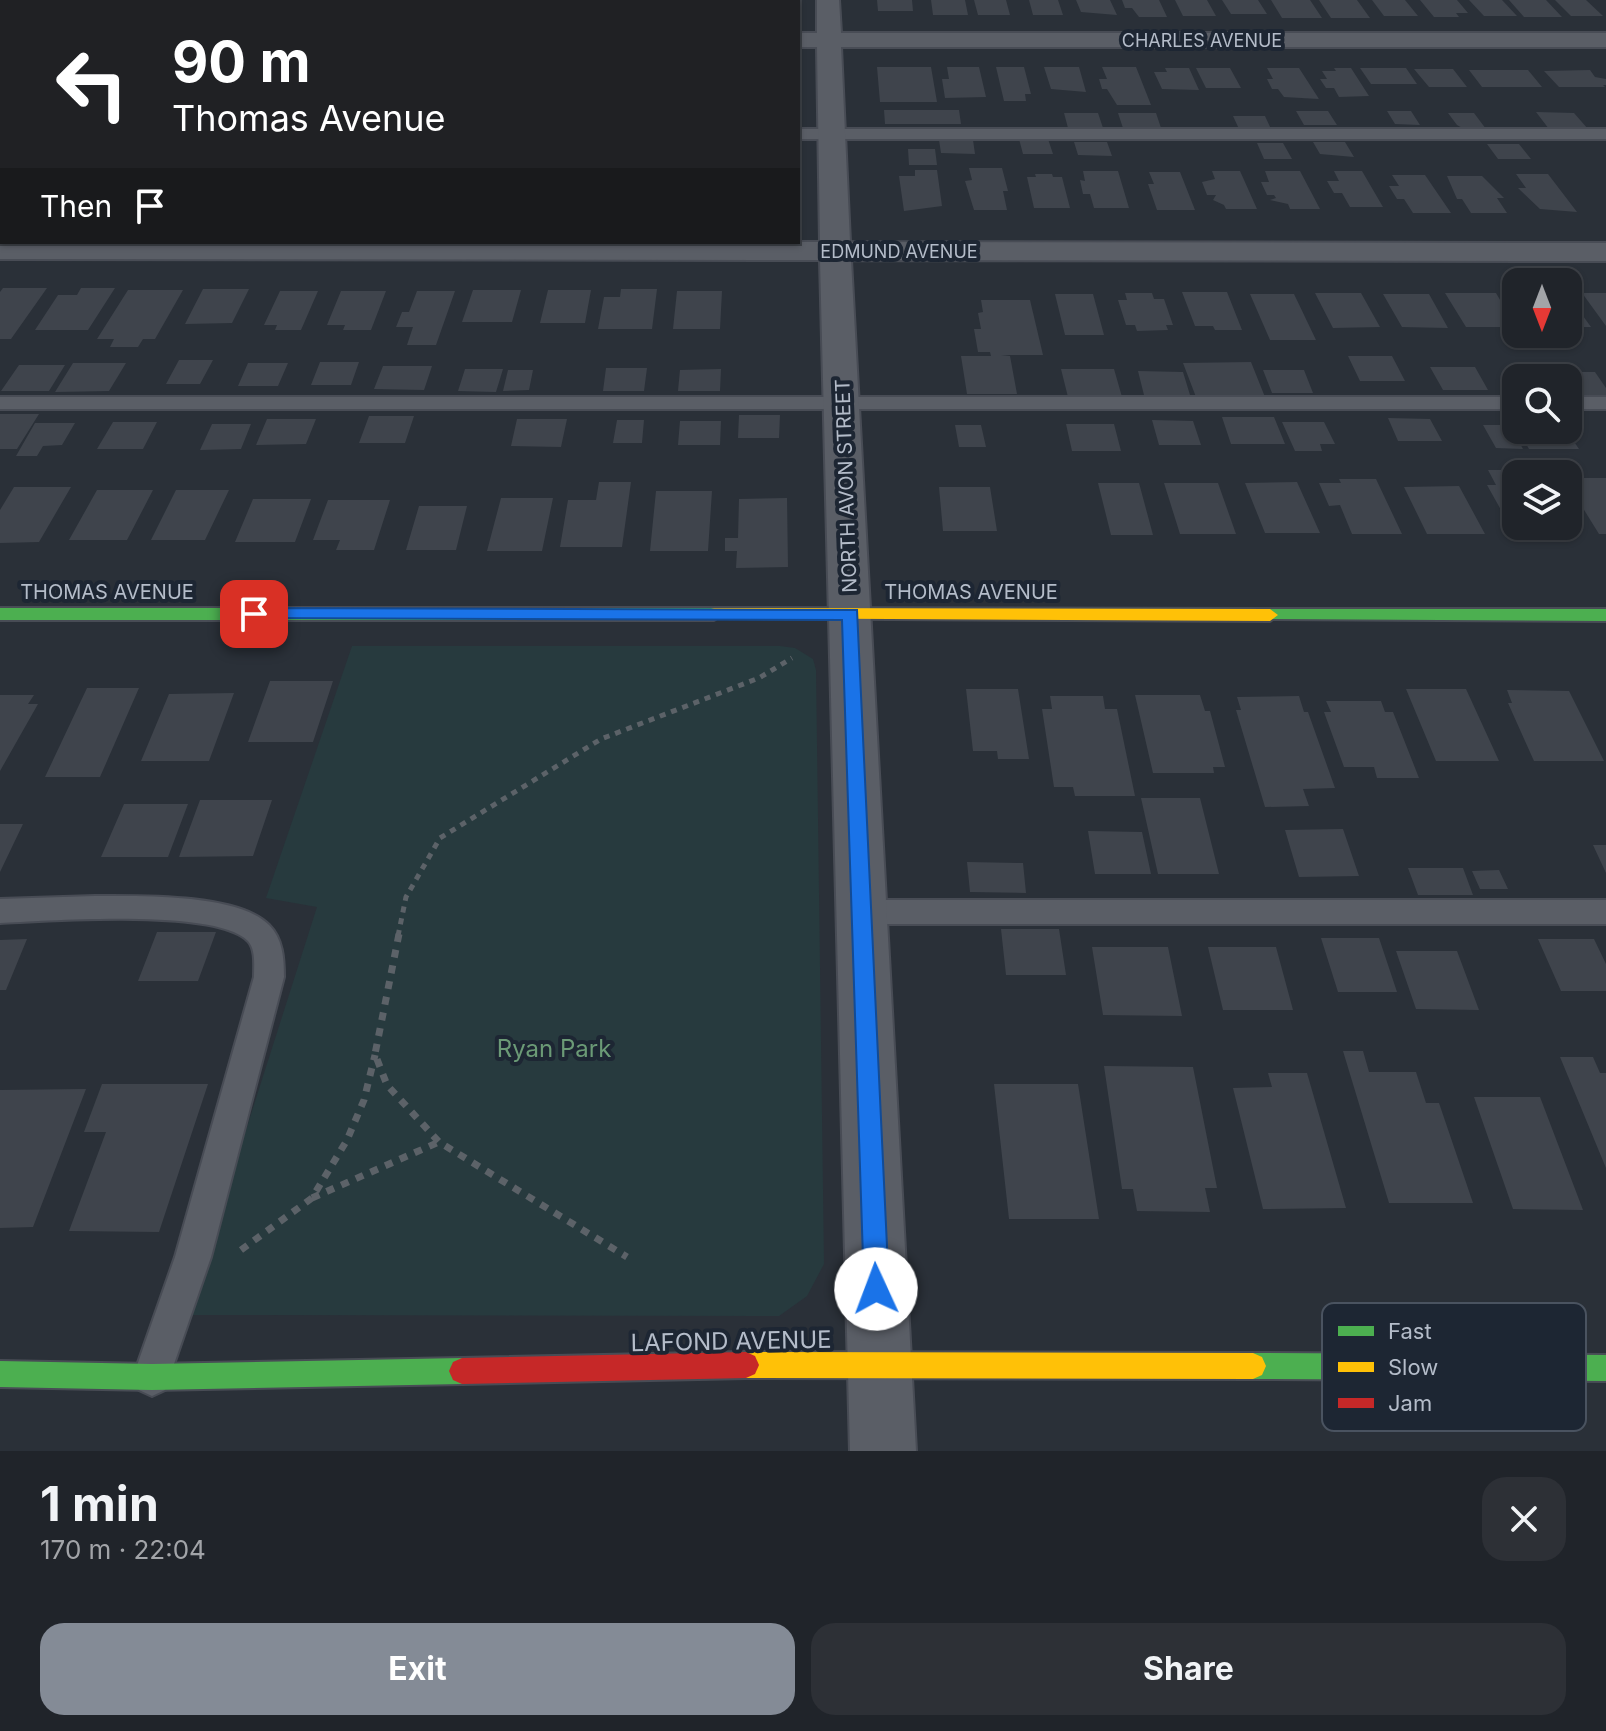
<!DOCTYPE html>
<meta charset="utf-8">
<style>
body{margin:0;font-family:Inter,sans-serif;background:#2d3036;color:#f1f3f6;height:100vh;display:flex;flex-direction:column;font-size:30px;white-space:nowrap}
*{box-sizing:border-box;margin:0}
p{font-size:26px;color:#a2a4a8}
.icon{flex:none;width:44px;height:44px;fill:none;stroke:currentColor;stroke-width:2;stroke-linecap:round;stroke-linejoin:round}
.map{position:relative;height:1451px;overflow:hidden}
.details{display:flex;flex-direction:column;background:#20242a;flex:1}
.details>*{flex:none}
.banner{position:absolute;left:0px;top:0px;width:800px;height:244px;box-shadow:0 2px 6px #0004,0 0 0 2px #3d4147;background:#202124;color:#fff;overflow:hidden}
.needle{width:52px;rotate:180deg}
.tools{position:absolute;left:1502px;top:268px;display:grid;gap:16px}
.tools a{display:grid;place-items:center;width:80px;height:80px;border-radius:16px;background:#20242a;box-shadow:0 2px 6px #0004,0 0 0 2px #3d4147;font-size:40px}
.pin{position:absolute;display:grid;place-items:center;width:68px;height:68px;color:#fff;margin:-34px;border-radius:16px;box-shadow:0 4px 12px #0006}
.me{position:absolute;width:88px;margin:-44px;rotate:358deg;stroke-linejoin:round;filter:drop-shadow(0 0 6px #0008)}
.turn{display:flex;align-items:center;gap:28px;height:168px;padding:0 40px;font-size:36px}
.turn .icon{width:104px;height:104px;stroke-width:2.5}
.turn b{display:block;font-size:56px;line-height:68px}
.then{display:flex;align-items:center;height:76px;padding:0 40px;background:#0003;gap:16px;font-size:30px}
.round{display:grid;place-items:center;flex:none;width:84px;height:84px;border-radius:24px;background:#2d3036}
.overview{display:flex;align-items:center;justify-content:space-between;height:136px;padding:0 40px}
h1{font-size:48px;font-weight:700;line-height:60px}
.cta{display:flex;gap:16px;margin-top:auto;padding:16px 40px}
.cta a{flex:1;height:92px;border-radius:24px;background:#848b96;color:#fff;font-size:32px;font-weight:700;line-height:92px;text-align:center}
.cta a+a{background:#2d3036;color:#f1f3f6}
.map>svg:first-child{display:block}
</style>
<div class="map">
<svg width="1606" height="1451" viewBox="0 0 1606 1451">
<rect width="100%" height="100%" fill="#2a3038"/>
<path fill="#273a3e" d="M352,646H780L795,648L813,659L816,670L824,1264L807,1296L779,1316L187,1315L317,907L266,898Z"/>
<path fill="#3f444c" d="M877,0H912L913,11H878Z
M931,0H965L968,15H933Z
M974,0H1006L1010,15H978Z
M1029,0H1058L1063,15H1033Z
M1076,0H1110L1117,15L1081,12Z
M1122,0H1159L1167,17H1139L1132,8H1125Z
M1175,0H1207L1216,16H1183Z
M1222,0H1258L1267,14H1231Z
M1271,0H1310L1322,18H1282Z
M1319,0H1357L1370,18H1331Z
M1372,0H1405L1418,16H1384Z
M1420,0H1457L1468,13H1456L1459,17H1434Z
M1469,0H1502L1517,16H1484Z
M1509,0H1546L1562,17H1524Z
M1555,0H1586L1603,16H1571Z
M877,67H931L937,102H880Z
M947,67H979L986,97L945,98L942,79H949Z
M996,67H1024L1031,94H1025L1026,101H1004Z
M1044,67H1079L1086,92L1051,89Z
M1102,67H1136L1151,105H1117L1107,89H1102L1099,79H1107Z
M1165,68H1189L1199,90L1162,89L1154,72H1167Z
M1196,68H1230L1241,88H1206Z
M1267,68H1299L1319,99L1284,97L1278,89H1272L1267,79H1273Z
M1334,68H1351L1369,96L1339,97L1334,88H1326L1320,79H1327L1322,71H1336Z
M1360,68H1406L1417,84H1371Z
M1414,69H1453L1467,87H1429Z
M1469,70H1528L1542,87H1482Z
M1590,70L1595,77L1606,79V85H1603L1605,87H1559L1544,71Z
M884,110H959L961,124H885Z
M1296,111H1328L1337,125H1304Z
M1387,111H1411L1420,125L1395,124Z
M1536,112L1574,113L1588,129H1549Z
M1064,113H1098L1103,128H1068Z
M1118,113H1156L1161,128H1123Z
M1448,113H1474L1486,129H1464L1457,125Z
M1233,116H1265L1271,129H1239Z
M1019,139H1048L1053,154H1023Z
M939,140H973L975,154L941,153Z
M1074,142H1107L1112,156L1078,155Z
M1313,142H1345L1354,157L1320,154Z
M1257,143H1283L1292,159H1264Z
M1487,144H1519L1531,159H1498Z
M908,149H935L937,165H909Z
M969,168H1002L1008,191H1003L1007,210H974L965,181L972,180Z
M915,170H937L942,206L904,211L899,176H915Z
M1083,171H1118L1129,208H1094L1090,194H1083L1080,180L1085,181Z
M1212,171H1240L1257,209H1226L1224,205L1213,200L1216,195H1207L1202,182L1215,179Z
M1265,171H1300L1320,209H1290L1288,204L1270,200L1276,198L1274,195H1267L1261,182H1269Z
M1334,171H1362L1383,207H1350L1342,193H1334L1327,181H1339Z
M1149,172H1180L1195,210H1157L1148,184H1154Z
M1035,174H1052L1053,177H1062L1070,208H1034L1027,177H1036Z
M1516,174H1548L1577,212L1540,209L1518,188H1526Z
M1392,175H1425L1451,213H1413L1404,199H1397L1389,186H1399Z
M1447,176H1482L1504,198H1497L1507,213H1471L1462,199H1457Z
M3,288H47L11,339H0V292Z
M81,288H115L88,330H35L58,295H77Z
M203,289H249L232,323L185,324Z
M621,289H657L652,329H598L604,297H620Z
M128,290H183L155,339H143L138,347H110L114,339H97Z
M473,290H521L512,322H462Z
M548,290H591L585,323H540Z
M280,291H318L301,330H275L277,325H264Z
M341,291H386L371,330H343L345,325H327Z
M417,291H455L436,345H407L413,327H396L402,312H409Z
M677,291H722L720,329H673Z
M1182,292H1227L1242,330H1215L1213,326H1195Z
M1125,293H1152L1154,299H1164L1173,325H1166L1168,330L1137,331L1135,325H1126L1118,300H1127Z
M1315,293H1361L1380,327L1333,328Z
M1445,293H1496L1516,327H1466Z
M1582,293H1606V326Z
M1055,294H1093L1104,335H1065Z
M1250,294H1294L1316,340H1270Z
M1383,294H1429L1448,328L1402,327Z
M1568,295L1591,327H1568Z
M981,300H1030L1043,355H1001L1010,356L1017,394H967L961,356H991L990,352H978L974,329H981L978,313L983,312Z
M1348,356H1392L1405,381H1360Z
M179,360H213L200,384H166Z
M320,362H359L351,385H311Z
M1251,362L1265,397H1196L1183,363Z
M73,363H126L109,391L55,392Z
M248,363H288L278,386H238Z
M19,365H65L49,391H1Z
M383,366H432L424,390L374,389Z
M1430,367H1475L1488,390H1443Z
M606,368H647L644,391H603Z
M465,369H503L496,392L458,391Z
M721,369L720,391H678L680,370Z
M1061,369H1114L1122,397H1068Z
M508,370H533L529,390L503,391Z
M1263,370H1304L1313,393H1272Z
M1138,371L1183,372L1190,395H1144Z
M1510,372H1550L1554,378H1514Z
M1557,372H1595L1606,388V395H1572L1568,389V378H1561Z
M0,414H39L17,449H0Z
M739,415H780L779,438H738Z
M369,416H414L405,443H359Z
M1222,417H1274L1285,444H1231Z
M1388,418L1430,419L1442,441H1398Z
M267,419H316L306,444L256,445Z
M517,419H567L561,447L511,446Z
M617,420H644L642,443H613Z
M1152,420L1193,421L1201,445H1159Z
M680,421H721L720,445H678Z
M113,422H157L143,449H97Z
M1282,422H1324L1335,444H1320L1322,451H1295Z
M35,423H75L62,445L43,446L37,456H16Z
M212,424H251L241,449L200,450Z
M1066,424H1114L1121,451H1072Z
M955,425H981L986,447H959Z
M1483,425H1510L1523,449L1496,448Z
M1518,430H1566L1579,449H1529Z
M1488,470H1531L1534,474H1516V526H1565L1570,535H1515L1487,485H1496Z
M1568,478H1606V534H1599L1568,484Z
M1339,479H1376L1402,534H1352L1340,505L1329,506L1319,483H1341Z
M599,482H631L622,547H560L568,500H596Z
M1297,482L1320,533H1265L1245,483Z
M1098,483H1139L1153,535H1111Z
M1164,483H1218L1236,534H1180Z
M1459,486L1485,534H1427L1404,487Z
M14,487H71L39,542L0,543V510Z
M939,487H990L997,531H943Z
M97,490H153L127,540H69Z
M176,490H229L205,540H151Z
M656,491H712L708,551H650Z
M501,498H553L542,551H487Z
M787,498L788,567L736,568L737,551H725V538H738L739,499Z
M253,499H311L295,542H235Z
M328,500H390L374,550H336L340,540H313Z
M419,506H467L456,550H406Z
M270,681H333L313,742H248Z
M87,688H139L100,777H45Z
M966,689H1018L1029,759H998L997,751H973Z
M1406,689H1466L1499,761H1436Z
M1507,690L1569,691L1604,761H1534L1508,703H1512Z
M234,693L209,761H141L169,694Z
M0,695H34L28,704H38L0,771Z
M1135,695H1200L1205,711H1210L1225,767H1213L1214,773H1153Z
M1050,696H1103L1105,709H1117L1135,796H1075L1073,787H1054L1042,709H1052Z
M1299,696L1304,712H1308L1335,788L1303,789L1309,806L1265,807L1236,710H1241L1237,697Z
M1326,701H1381L1385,712H1393L1419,778H1377L1374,767H1344L1324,712H1331Z
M1141,798H1200L1219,874H1158Z
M200,800H272L253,856L179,857Z
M124,804H188L168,857H101Z
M0,824H23L0,872Z
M1343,829L1359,876L1299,877L1285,830Z
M1088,831L1142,832L1151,874H1095Z
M1593,845H1606V873Z
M967,862L1023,863L1026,893L970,892Z
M1408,868H1463L1473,895H1418Z
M1499,870L1508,889H1480L1472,871Z
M1001,929H1059L1066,975H1006Z
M157,932H216L198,981H138Z
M1321,938H1379L1397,992H1338Z
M27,939L6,990H0V940Z
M1538,939H1594L1606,964V991H1561Z
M1092,947H1168L1182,1016L1103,1015Z
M1208,947H1276L1293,1010H1223Z
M1396,951H1457L1479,1010L1416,1009Z
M1343,1051H1363L1369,1072H1416L1426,1103H1439L1473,1203H1389Z
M1560,1057H1593L1600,1073H1606V1168Z
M1104,1066L1193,1067L1217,1188H1205L1210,1212L1137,1211L1133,1189H1122Z
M1268,1073H1307L1346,1208L1263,1209L1233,1088L1272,1087Z
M102,1084H208L159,1232L69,1231L106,1132H84Z
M994,1084H1078L1099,1219H1009Z
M86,1089L33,1227L0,1228V1090Z
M1474,1097H1540L1583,1210L1513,1209Z"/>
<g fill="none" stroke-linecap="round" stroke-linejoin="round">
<defs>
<path id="lane" d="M798,129H1606V139H798Z
M0,130H2V140H0Z
M0,397H1516V409H0Z
M1568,397H1606V409H1568Z
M95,896C137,896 238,893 269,925C283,939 284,959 284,977L211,1257L165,1390L152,1396L139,1390L133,1377L175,1257L254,977C254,966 256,950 248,941C216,908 48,921 0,923V899Z
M860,900H1606V924H860L850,920L845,912L850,904Z"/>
<path id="street" d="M817,0H839L841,33H1606V47H841L850,242L1606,243V261L851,260L916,1451H850L820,260L0,259V241L820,242L817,47H798V33H817Z
M0,33H2V47H0Z"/>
<path id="fast" d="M0,608H714L722,614L714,620H0Z
M1270,609H1606V621L1264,619L1262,615L1264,611Z
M1253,1353L1606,1355V1381L1253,1379L1244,1375L1240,1366L1244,1357Z
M462,1358L471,1362L475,1371L471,1380L462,1384L152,1390L0,1387V1361L152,1364Z"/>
<path id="slow" d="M714,608L1270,609L1278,615L1270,621L708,618L706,614L708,610Z
M746,1352L1253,1353L1262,1357L1266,1366L1262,1375L1253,1379L746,1378L737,1374L733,1365L737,1356Z"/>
<path id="jam" d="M746,1352L755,1356L759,1365L755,1374L746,1378L462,1384L453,1380L449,1371L453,1362L462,1358Z"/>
</defs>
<use href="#lane" stroke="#484c55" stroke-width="4"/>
<use href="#street" stroke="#484c55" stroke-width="4"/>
<use href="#fast" stroke="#484c55" stroke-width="4"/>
<use href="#slow" stroke="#484c55" stroke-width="4"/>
<use href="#jam" stroke="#484c55" stroke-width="4"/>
<path stroke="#5c6268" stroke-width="5" stroke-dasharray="6 6" stroke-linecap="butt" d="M398,936L406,897L440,838L601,739L759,678L792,658"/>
<path stroke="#5c6268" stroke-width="7" stroke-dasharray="8 8" stroke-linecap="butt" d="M399,934L375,1054L387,1085L439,1142L627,1257
M312,1198L439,1142
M241,1250L312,1198L347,1140L364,1100L375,1055"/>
<use href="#lane" fill="#5a5e66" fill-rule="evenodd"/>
<use href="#street" fill="#5a5e66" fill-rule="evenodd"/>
<use href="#fast" fill="#4caf50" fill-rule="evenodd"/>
<use href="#slow" fill="#ffc107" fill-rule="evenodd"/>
<use href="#jam" fill="#c62828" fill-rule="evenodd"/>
</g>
<path fill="#1a73e8" stroke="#114b97" stroke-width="2" d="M254,608L857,610L889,1289L885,1298L876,1301L868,1298L864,1289L842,620L248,618L246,614Z"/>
<g text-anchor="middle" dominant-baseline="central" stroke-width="8" stroke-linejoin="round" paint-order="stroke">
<g font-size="18" fill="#b4bcc9" stroke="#1d2633">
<text x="1202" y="40">CHARLES AVENUE</text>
<text x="899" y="251">EDMUND AVENUE</text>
</g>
<g font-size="20" fill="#b4bcc9" stroke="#1d2633">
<text transform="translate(846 486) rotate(-92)">NORTH AVON STREET</text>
<text x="107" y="592">THOMAS AVENUE</text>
<text x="971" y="592">THOMAS AVENUE</text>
</g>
<g font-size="24" fill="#6b9a76" stroke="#1d2633">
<text x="554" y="1048">Ryan Park</text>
</g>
<g font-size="24" fill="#b4bcc9" stroke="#1d2633">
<text transform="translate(731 1341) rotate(-1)">LAFOND AVENUE</text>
</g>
</g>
<rect x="1322" y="1303" width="264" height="128" rx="12" fill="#1d2633" stroke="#4a5360" stroke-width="2"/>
<rect x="1338" y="1326" width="36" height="10" fill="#4caf50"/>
<rect x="1338" y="1362" width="36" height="10" fill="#ffc107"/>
<rect x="1338" y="1398" width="36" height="10" fill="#c62828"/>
<g font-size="22" fill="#b4bcc9">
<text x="1388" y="1339">Fast</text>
<text x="1388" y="1375">Slow</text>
<text x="1388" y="1411">Jam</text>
</g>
</svg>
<div class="tools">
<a><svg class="needle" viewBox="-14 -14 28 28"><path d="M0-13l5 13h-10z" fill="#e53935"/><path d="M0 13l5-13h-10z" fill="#a2a4a8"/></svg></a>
<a><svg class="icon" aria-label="search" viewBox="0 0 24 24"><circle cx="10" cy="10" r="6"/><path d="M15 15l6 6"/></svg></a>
<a><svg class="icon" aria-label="layers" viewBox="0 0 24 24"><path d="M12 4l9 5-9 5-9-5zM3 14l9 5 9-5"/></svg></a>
</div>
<div class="pin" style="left:254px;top:614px;background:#d93025"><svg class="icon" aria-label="arrive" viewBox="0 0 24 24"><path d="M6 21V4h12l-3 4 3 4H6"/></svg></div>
<svg class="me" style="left:876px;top:1289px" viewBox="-20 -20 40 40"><circle r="19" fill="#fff"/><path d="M0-13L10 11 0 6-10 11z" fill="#1a73e8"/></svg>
<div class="banner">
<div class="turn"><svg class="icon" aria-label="left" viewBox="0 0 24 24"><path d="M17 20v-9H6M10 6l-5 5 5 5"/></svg><div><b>90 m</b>Thomas Avenue</div></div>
<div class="then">Then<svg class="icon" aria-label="arrive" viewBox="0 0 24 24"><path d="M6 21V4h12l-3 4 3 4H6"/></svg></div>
</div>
</div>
<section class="details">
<div class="overview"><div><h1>1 min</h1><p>170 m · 22:04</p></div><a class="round"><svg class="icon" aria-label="close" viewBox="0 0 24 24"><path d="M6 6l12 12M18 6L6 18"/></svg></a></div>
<div class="cta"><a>Exit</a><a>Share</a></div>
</section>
